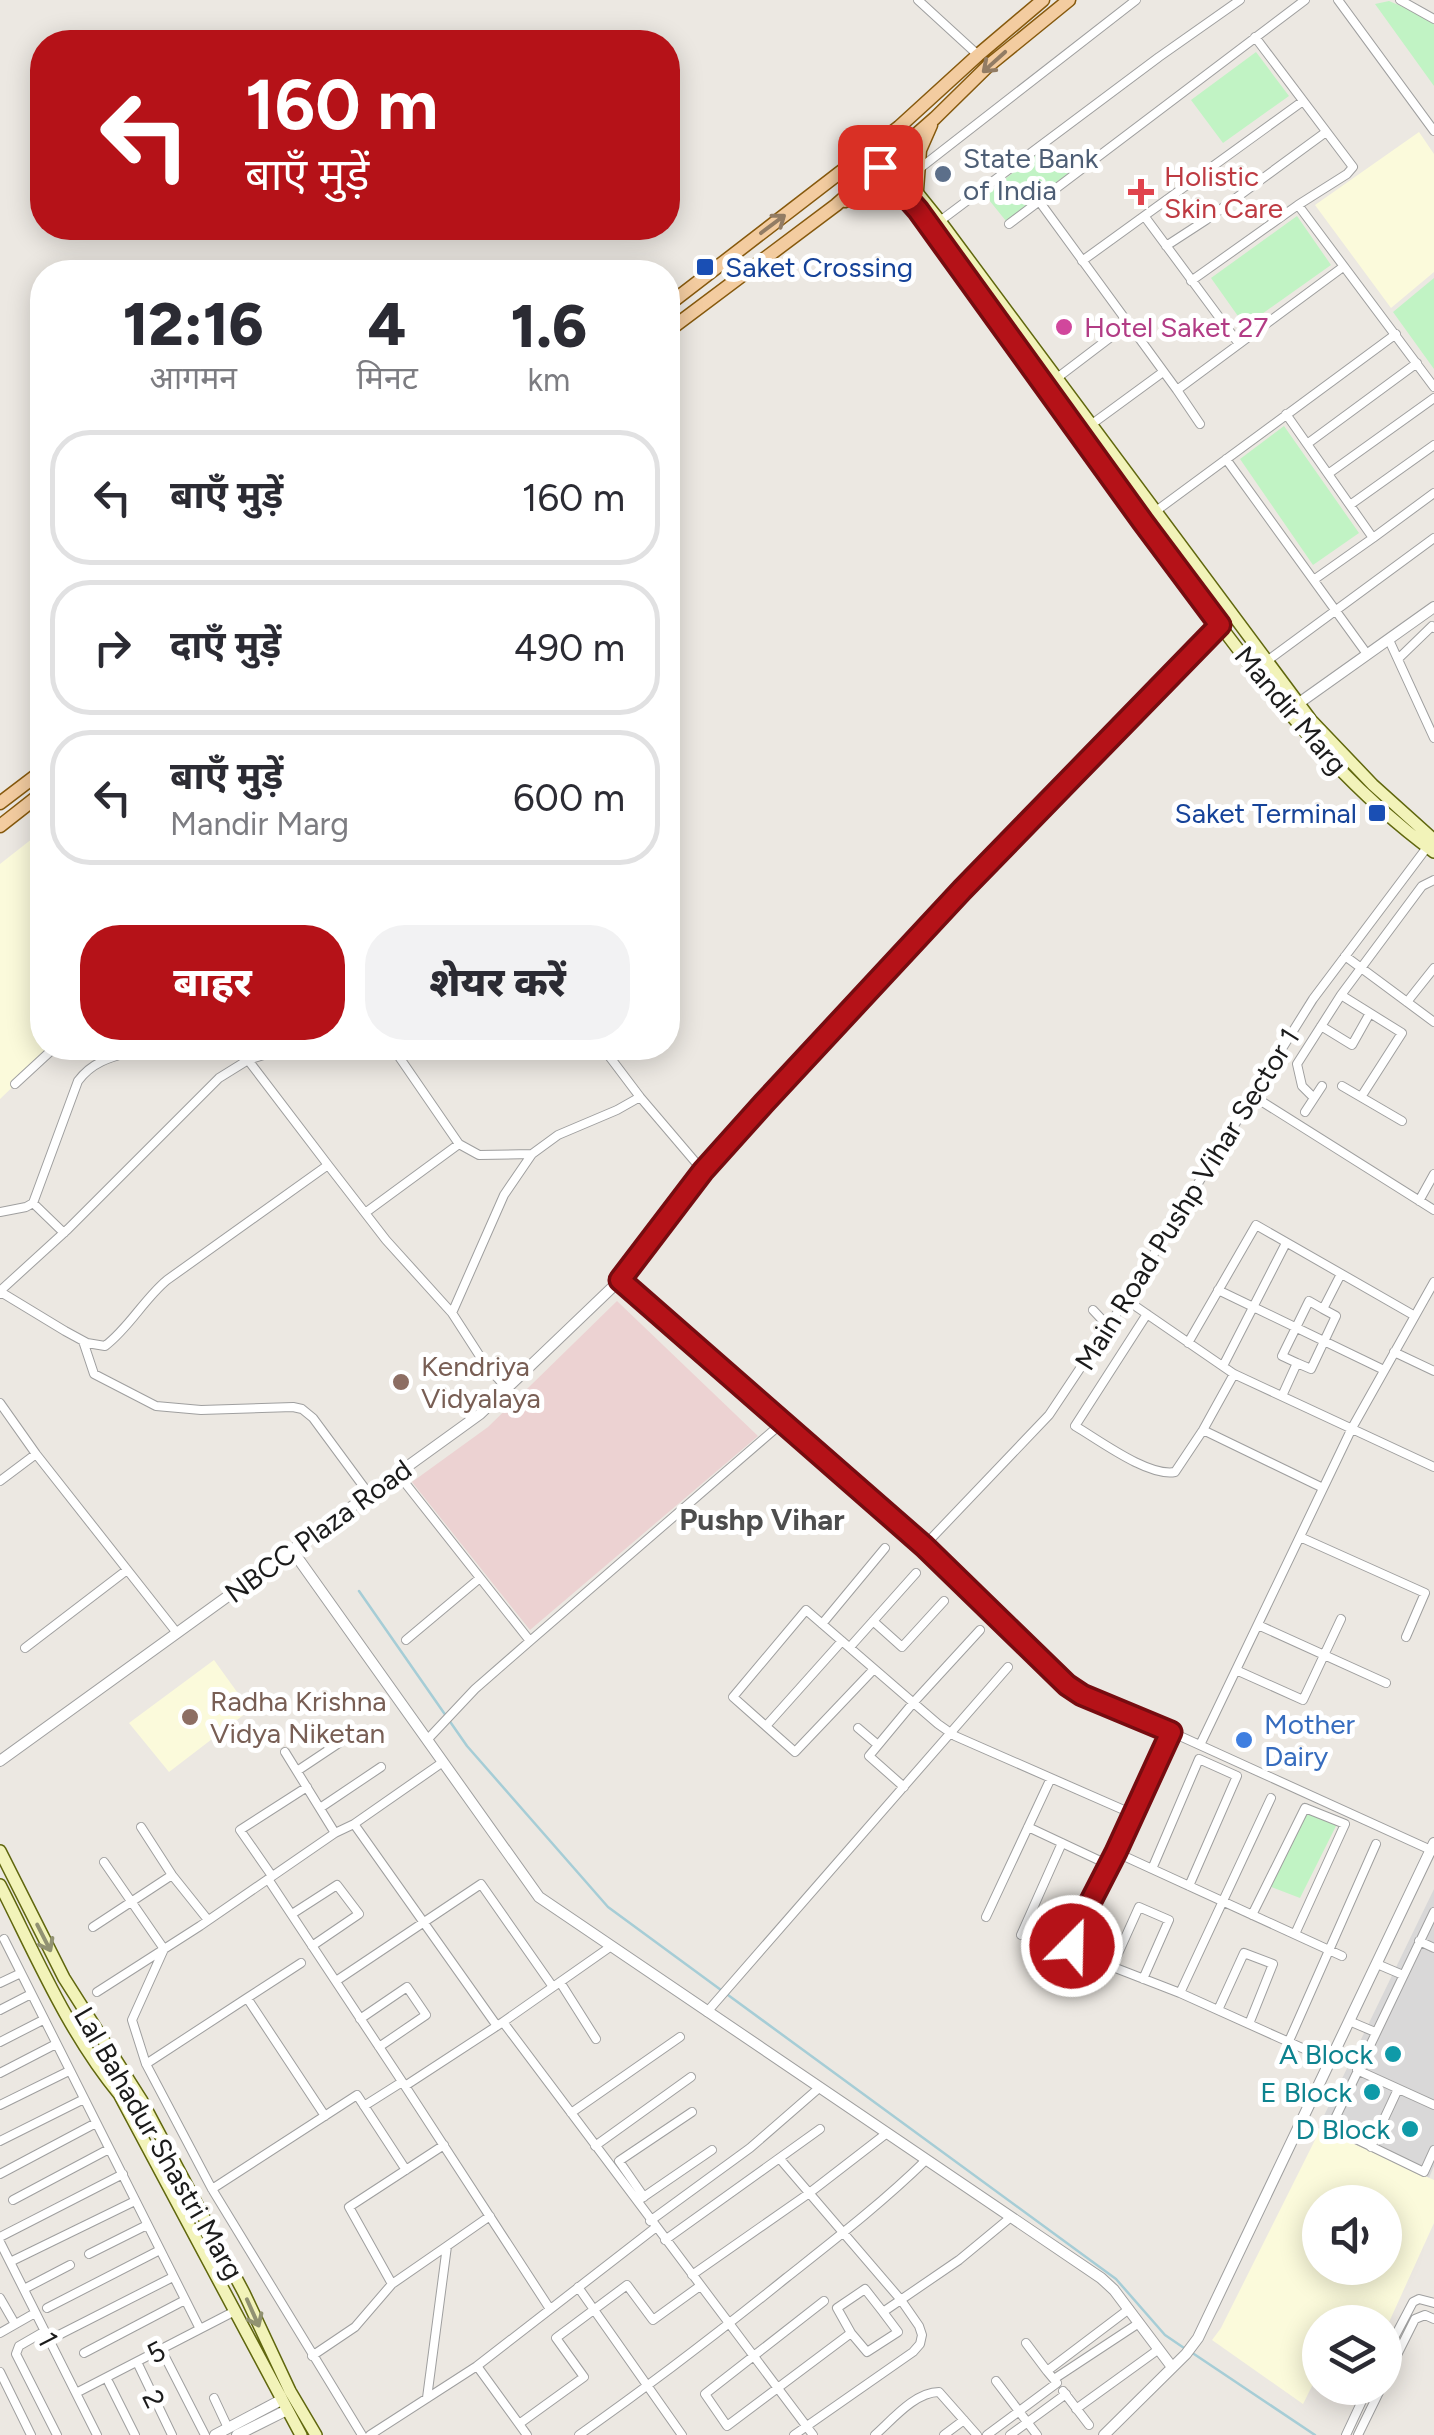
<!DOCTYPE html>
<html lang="hi">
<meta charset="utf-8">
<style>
body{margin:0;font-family:Figtree,"Noto Sans Devanagari",sans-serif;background:#f2f2f3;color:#2b2b33;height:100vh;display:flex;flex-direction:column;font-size:38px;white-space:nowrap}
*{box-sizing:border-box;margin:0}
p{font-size:32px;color:#7c7c81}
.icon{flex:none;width:55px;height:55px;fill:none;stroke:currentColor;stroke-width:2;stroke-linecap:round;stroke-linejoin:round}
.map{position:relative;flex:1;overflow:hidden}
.side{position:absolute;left:30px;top:260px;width:650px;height:800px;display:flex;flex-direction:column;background:#fff;border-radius:40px;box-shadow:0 5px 25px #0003}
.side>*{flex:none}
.guide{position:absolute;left:30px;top:30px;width:650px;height:210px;border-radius:40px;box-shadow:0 5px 25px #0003;background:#b51218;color:#fff;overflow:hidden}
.tools{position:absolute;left:1302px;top:2185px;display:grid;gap:20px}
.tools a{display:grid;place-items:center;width:100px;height:100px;border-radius:50%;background:#fff;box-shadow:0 5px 25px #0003;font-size:50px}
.pin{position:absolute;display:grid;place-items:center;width:85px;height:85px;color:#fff;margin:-42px;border-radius:20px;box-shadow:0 5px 15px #0006}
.me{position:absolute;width:110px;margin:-55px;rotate:23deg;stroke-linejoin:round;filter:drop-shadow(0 0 8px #0008)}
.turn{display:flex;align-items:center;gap:35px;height:210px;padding:0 50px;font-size:45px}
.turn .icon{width:130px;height:130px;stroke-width:2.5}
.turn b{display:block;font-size:70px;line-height:85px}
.eta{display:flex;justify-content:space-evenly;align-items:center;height:170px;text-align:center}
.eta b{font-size:60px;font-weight:800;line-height:70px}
.primary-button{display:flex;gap:20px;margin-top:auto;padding:20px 50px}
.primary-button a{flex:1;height:115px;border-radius:40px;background:#b51218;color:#fff;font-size:40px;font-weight:800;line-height:115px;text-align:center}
.primary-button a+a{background:#f2f2f3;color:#2b2b33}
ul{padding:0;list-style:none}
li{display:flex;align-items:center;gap:30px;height:135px;margin:0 20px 15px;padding:0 30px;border:5px solid #e1e1e2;border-radius:40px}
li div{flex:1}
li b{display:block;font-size:38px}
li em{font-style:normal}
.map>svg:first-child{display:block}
</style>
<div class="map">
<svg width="1434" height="2435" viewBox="0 0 1434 2435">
<rect width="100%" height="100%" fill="#ece8e2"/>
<path fill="#d9d8d8" d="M1434,1889V2166L1429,2178L1318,2128Z"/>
<path fill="#ecd2d2" d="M617,1301L758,1436L530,1630L412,1482L488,1427Z"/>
<path fill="#fbfadb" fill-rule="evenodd" d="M1419,132L1434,154V272L1391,308L1315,205Z
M42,831V1048H53L0,1099V864Z
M214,1660L250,1710L169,1772L129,1723Z
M1318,2128L1434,2180V2223L1385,2331V2322H1320V2370L1303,2404L1212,2340L1221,2328L1317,2136ZM1320,2202H1385V2268H1320Z"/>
<path fill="#c1f3c4" d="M1389,1L1434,20V86L1375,4Z
M1256,52L1289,96L1223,143L1191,100Z
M1049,144L1071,171L1006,221L985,195Z
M1297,216L1331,265L1245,326L1211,278Z
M1434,278V369L1393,312Z
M1284,426L1359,533L1313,565L1240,459Z
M1300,1810L1337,1824L1300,1898L1266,1885Z"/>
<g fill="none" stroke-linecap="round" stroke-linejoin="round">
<path stroke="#a6cdd6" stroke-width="2.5" d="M359,1591L467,1746L608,1907L721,1990
M728,1995L1116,2279L1165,2335L1187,2350
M1194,2354L1315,2435"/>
<defs>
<path id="minor" d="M918,0L978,55
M1338,0L1434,131
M1400,0L1434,19
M919,169L1136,0
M1039,201L1177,390L1343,267
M1298,205L1434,387
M1145,217L1239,344
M940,221L1159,57L1240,0
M1009,224L1305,0
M1166,246L1206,220L1326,132
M1082,261L1303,101
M1191,281L1298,205L1347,174L1353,167L1255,37
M1057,378L1128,324
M1177,390L1200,424
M1286,414L1373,538L1315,579
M1092,424L1163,372
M1307,444L1417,363
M1226,459L1367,654
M1328,474L1434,398
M1350,505L1434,445
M1156,511L1396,334
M1373,538L1434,493
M1389,640L1434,738
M1398,659L1432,626L1434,628
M1267,661L1434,538
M1345,956L1434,1022
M1407,1002L1434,968
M1321,1026L1352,1045L1370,1013
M233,1048L248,1060L286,1048
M393,1048L459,1144L479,1155L532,1154
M603,1048L640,1097L703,1171
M15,1084L54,1048
M1342,1086L1402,1121
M1253,1096L1434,1210
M1361,1097L1402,1033L1341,995L1422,886L1434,880
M1314,1098L1302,1086L1297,1064L1341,995
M1305,1112L1322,1086
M328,1165L386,1240L452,1313L483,1361L507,1389
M1419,1201L1434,1174
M33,1203L64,1233
M0,1212L26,1207L33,1203L78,1081C95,1058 118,1056 144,1048
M365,1213L459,1144
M620,1280L924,1546L1067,1685L1082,1695L1171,1732L1433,1851
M1218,1290L1384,1370
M0,1291L68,1229L219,1078L248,1060L328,1165L167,1280C144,1299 129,1328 105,1346L87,1343L65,1331L4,1294H0
M1125,1299L1234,1374L1434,1467
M1093,1310L1108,1326
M452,1313L504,1195L532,1154L558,1135L617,1110L640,1097
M1147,1314L1075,1426C1099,1440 1148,1477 1175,1472L1203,1430L1234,1374
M83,1341L94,1374L156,1406L201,1410L293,1407L302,1409L313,1418L369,1494
M1188,1343L1256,1225L1415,1316
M1394,1352L1434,1371
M1297,1363L1282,1356L1309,1301L1323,1309
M1223,1366L1286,1243
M1282,1396L1297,1363L1311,1369L1336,1316L1323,1309L1341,1274
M0,1403L36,1454L177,1633
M1203,1430L1323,1488
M398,1474L530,1641L782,1423
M0,1481L36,1454
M1300,1537L1425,1593L1406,1637
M924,1546L1049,1415L1117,1313L1313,999L1428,846
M873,1621L902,1647L944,1601
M822,1624L885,1548
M1258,1625L1386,1683
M406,1640L480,1578
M850,1647L916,1573
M25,1648L127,1570
M874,1669L795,1752L733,1697L806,1610L938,1724L955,1736L1133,1814
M1236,1670L1303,1700L1341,1619
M766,1726L842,1641
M858,1728L878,1745
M1171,1732L1115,1852L1075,1931L1072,1946L1082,1955L1180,1993L1331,2061
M427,1740L475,1689L530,1641
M1200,1745L1352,1428L1434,1282
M285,1752L335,1833
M297,1771L354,1733
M904,1787L869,1756L913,1703L980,1630
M320,1808L381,1767
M354,1824L497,2026
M141,1827L172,1875L208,1920
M1028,1827L1109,1865
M1115,1852L1342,1956
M104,1862L164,1949L132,2020L146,2064L212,2189L362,2435
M1152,1869L1199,1759L1237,1776L1189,1886
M272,1876L240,1830L307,1787
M268,1879L405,2086
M1434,1912L1331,2127L1424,2172L1434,2150
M292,1914L337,1885L359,1914L312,1946
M1252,1915L1305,1808L1345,1824L1295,1934
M986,1917L1051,1778
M93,1927L172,1875
M1021,1935L1062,1843
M4,1939L200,2329
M1419,1941L1434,1948
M1377,1964L1403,1975
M1112,1967L1139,1907L1169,1920L1143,1979
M336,1981L481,1884L553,1987
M560,1982L596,2039
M0,1983L21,1973
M97,1992L200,1926L335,1833L354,1824L443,1762
M1180,1993L1271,1798
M247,1998L301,1963
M0,2010L31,1994
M1218,2010L1244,1953L1273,1964L1249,2024
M707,2012L1008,1667
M360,2019L407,1987L426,2015L379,2047
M1349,2021L1375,2032
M503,2022L813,2435
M1289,2041L1376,1844
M0,2042L43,2020
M146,2064L247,1998L325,2116
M1357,2070L1434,2105
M0,2073L56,2044
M0,2105L69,2071
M364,2106L402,2082
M571,2113L680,2037
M0,2141L84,2099
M595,2146L691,2077
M1371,2147L1398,2089
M780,2159L901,2300L919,2326L922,2335L920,2344L913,2352L794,2435
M0,2174L96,2123
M212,2189L357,2095L406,2170
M644,2197L619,2161L692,2112
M642,2198L712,2150
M13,2200L109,2149
M650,2221L750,2148L819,2088
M0,2237L123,2174
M665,2240L820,2129
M0,2242L97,2435
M89,2254L147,2225
M10,2262L135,2201
M692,2275L808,2194L887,2133
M392,2284L349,2207L444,2145
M578,2287L682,2435
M24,2289L70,2265
M0,2298L15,2324
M824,2301L705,2394L727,2426L851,2333L867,2352L898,2332L883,2312L959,2260L1011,2217
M47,2308L160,2250
M550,2309L405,2086L503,2022L610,1947
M45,2331L19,2346L16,2354L57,2435
M0,2333L35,2313
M851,2333L837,2308L865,2289L883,2312
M49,2340L173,2277
M1026,2343L1047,2371
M161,2349L205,2435
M84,2353L185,2300
M1385,2355L1413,2302L1419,2299L1434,2303
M312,2356L355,2327L392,2284L447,2246
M137,2362L172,2435
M477,2366L655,2228
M0,2372L31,2435
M1054,2379L1139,2323
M1385,2379L1415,2319L1425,2315L1434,2319
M996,2381L1037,2435
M109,2383L135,2435
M1063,2391L1089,2425
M76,2393L235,2311
M214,2398L228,2428
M427,2398L447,2246L490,2216
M1076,2409L1159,2349
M519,2424L584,2377L556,2338L627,2285L653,2320L700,2286
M370,2435L477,2366L527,2435
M579,2435C650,2385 718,2333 786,2278C834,2240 882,2203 926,2160
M875,2435C892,2420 915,2392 939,2392L977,2435
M944,2435L964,2420
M987,2435L1057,2383L1047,2371L1129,2309
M1010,2435L1066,2394
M1346,2435L1368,2388
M1358,2435L1381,2388"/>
<path id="tertiary" d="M1292,708L1434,607
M292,1550L539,1897L1101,2278L1114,2290L1172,2367
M0,1761L480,1414L620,1280L703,1171L764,1103L962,891L1220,625
M215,2435L281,2400
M237,2435L287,2410
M1104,2435L1186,2354L1198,2338L1434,1843"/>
<path id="secondary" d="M890,159L940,221L1311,720L1373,785L1434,840
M879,167L917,209C1005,331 1091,453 1180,572C1257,675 1329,775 1434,852
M0,1851L64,1978L142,2101L244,2293L290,2391L316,2435
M0,1885C36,1956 68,2032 119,2094L301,2435"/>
<path id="primary" d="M917,190L920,150L931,125
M845,201C872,190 895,191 917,209
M668,305L899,127L978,55L1043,0
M668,331L836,205L935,118L988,66L1069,0
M0,803L42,771
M0,826L42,793"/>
</defs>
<use href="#minor" stroke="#9f9f9f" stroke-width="10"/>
<use href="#tertiary" stroke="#9f9f9f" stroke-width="12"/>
<use href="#secondary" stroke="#60670e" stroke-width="14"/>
<use href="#primary" stroke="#86590d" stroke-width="15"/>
<use href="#minor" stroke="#fff" stroke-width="8"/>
<use href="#tertiary" stroke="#fff" stroke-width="10"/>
<use href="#secondary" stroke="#f2f3b9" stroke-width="11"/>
<use href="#primary" stroke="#f3cca0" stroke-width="12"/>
</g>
<defs><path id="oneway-shaft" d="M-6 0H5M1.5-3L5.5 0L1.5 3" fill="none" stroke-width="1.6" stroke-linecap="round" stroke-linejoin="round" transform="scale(2.5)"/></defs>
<g stroke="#927c64">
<use href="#oneway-shaft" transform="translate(994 62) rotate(138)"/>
<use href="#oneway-shaft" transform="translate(773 224) rotate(-37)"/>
</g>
<g stroke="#919272">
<use href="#oneway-shaft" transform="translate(44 1938) rotate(63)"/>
<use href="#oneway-shaft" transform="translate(253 2313) rotate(66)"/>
</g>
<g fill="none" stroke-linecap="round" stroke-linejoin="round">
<defs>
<path id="route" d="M880,167L918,210L1143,522L1220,625L962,890L764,1103L703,1171L620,1280L924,1546L1067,1685L1082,1695L1171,1732L1116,1852L1075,1932L1072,1946"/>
</defs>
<use href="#route" stroke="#760c10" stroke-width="25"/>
<use href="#route" stroke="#b51218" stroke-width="18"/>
</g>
<circle fill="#5c6f8a" stroke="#fff" stroke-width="4" cx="943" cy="174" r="10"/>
<path fill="#e0444e" stroke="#fff" stroke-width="4" d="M1136 177h10v10h10v10h-10v10h-10v-10h-10v-10h10z"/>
<g fill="#1a4fb4" stroke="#fff" stroke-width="4">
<rect x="695" y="257" width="20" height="20" rx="5"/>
<rect x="1367" y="803" width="20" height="20" rx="5"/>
</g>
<circle fill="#d1479c" stroke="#fff" stroke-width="4" cx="1064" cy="327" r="10"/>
<g fill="#8d6e63" stroke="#fff" stroke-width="4">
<circle cx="401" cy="1382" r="10"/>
<circle cx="190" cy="1717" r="10"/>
</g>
<circle fill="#3f7fe0" stroke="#fff" stroke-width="4" cx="1244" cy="1740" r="10"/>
<g fill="#0f9aa8" stroke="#fff" stroke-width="4">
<circle cx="1393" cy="2054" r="10"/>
<circle cx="1372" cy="2092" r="10"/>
<circle cx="1410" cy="2129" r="10"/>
</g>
<g text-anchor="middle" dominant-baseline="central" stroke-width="10" stroke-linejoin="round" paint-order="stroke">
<g font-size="28" fill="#4e5e75" stroke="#fff" text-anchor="start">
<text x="963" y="158">State Bank<tspan x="963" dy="32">of India</tspan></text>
</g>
<g font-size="28" fill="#be3a42" stroke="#fff" text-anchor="start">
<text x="1164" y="176">Holistic<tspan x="1164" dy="32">Skin Care</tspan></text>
</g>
<g font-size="28" fill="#164399" stroke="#fff" text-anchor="start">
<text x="725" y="267">Saket Crossing</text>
<text x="1357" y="813" text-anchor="end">Saket Terminal</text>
</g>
<g font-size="28" fill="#b23c85" stroke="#fff" text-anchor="start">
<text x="1084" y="327">Hotel Saket 27</text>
</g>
<g font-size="28" fill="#1b1b1b" stroke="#fff">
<text transform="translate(1291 710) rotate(50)">Mandir Marg</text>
<text transform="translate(1187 1199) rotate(-58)">Main Road Pushp Vihar Sector 1</text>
<text transform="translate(318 1531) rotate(-36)">NBCC Plaza Road</text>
<text transform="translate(159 2143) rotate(60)">Lal Bahadur Shastri Marg</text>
<text transform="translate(48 2339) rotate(63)">1</text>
<text transform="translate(156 2352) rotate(-28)">5</text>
<text transform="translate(154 2399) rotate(64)">2</text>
</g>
<g font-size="28" fill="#785e54" stroke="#fff" text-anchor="start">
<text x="421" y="1366">Kendriya<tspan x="421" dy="32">Vidyalaya</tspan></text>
<text x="210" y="1701">Radha Krishna<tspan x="210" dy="32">Vidya Niketan</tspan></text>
</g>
<g font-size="28" fill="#366cbe" stroke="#fff" text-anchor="start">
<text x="1264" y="1724">Mother<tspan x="1264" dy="32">Dairy</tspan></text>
</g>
<g font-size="28" fill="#0d838f" stroke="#fff" text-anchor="end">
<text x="1373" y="2054">A Block</text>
<text x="1352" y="2092">E Block</text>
<text x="1390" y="2129">D Block</text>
</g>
<g font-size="30" font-weight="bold" fill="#4e4e4e" stroke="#fff">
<text x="762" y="1519">Pushp Vihar</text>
</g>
</g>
</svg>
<div class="tools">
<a><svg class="icon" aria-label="sound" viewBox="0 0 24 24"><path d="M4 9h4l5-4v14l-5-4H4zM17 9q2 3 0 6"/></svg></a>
<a><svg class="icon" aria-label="layers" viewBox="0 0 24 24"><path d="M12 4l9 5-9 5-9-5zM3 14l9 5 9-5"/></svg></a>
</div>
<div class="pin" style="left:880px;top:167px;background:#d93025"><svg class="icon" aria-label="arrive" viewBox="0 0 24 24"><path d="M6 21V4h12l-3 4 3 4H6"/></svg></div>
<svg class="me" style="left:1072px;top:1946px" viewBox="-20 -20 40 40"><circle r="17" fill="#b51218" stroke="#fff" stroke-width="3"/><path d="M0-11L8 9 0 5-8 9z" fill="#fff"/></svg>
<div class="guide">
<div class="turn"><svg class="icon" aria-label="left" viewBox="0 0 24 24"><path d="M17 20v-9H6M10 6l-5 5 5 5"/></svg><div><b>160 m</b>बाएँ मुड़ें</div></div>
</div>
<section class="side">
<div class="eta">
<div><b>12:16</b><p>आगमन</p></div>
<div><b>4</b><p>मिनट</p></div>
<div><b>1.6</b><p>km</p></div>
</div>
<ul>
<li><svg class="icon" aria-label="left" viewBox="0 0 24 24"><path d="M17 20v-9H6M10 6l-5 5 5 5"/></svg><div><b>बाएँ मुड़ें</b></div><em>160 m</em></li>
<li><svg class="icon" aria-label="right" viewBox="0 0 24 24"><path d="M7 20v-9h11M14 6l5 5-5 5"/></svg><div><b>दाएँ मुड़ें</b></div><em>490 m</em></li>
<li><svg class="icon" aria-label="left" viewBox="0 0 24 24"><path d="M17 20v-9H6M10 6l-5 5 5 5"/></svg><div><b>बाएँ मुड़ें</b><p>Mandir Marg</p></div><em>600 m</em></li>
</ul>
<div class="primary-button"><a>बाहर</a><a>शेयर करें</a></div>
</section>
</div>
